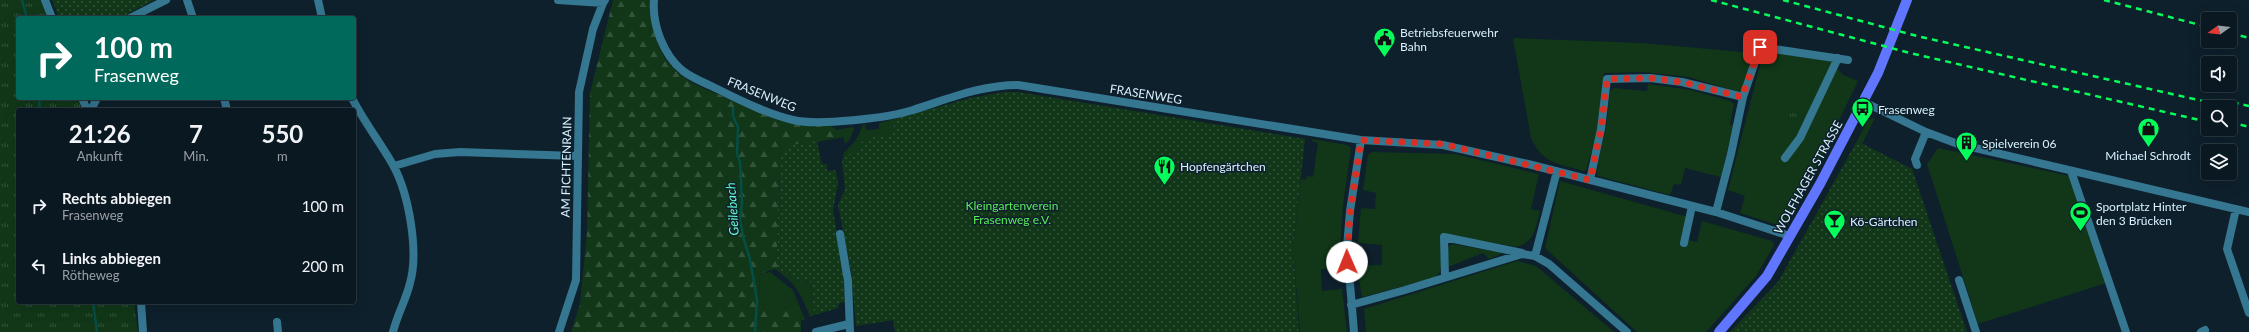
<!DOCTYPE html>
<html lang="de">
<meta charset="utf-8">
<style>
body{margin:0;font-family:Lato,sans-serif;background:#13212a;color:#f1f3f6;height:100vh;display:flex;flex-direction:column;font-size:15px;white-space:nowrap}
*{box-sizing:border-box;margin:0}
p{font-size:13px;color:#99a0a5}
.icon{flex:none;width:22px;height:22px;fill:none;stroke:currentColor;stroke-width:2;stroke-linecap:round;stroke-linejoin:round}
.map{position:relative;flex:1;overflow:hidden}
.details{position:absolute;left:16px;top:108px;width:340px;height:196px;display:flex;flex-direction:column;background:#0a1821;border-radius:4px;box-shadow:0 4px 16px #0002,0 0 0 1px #2a373f}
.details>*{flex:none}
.hud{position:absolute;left:16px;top:16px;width:340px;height:84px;border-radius:4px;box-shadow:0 4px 16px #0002,0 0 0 1px #2a373f;background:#00695c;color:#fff;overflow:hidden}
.needle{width:26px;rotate:255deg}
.fabs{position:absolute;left:2201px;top:12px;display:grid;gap:8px}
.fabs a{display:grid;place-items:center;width:36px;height:36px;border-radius:4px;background:#0a1821;box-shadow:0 4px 16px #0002,0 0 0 1px #2a373f;font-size:20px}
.pin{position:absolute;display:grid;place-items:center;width:34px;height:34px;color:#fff;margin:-17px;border-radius:8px;box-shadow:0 2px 6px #0006}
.me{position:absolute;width:44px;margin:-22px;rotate:359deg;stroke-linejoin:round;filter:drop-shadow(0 0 3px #0008)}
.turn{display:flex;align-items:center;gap:14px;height:84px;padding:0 12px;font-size:18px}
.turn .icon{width:52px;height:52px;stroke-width:2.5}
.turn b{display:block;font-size:28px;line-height:34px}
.eta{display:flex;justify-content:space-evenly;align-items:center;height:68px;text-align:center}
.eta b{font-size:24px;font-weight:700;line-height:28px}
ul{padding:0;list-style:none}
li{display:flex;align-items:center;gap:12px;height:60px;padding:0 12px}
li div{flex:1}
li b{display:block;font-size:15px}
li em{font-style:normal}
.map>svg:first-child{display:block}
</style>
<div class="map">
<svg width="2249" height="332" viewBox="0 0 2249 332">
<defs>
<pattern id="forest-firs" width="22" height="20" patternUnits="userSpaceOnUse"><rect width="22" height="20" fill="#113718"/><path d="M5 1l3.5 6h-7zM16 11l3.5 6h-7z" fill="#33543b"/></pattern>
<pattern id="park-tufts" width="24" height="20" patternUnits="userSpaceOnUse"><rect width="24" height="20" fill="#113718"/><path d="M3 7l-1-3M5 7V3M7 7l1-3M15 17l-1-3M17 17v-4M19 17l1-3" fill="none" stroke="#33543b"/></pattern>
<pattern id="garden-dots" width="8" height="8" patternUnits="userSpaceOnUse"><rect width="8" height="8" fill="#113718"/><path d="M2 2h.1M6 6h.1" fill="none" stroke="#33543b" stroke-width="1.8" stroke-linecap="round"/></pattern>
</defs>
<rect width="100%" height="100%" fill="#0e202c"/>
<path fill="#113718" d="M1513,38L1641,43L1754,53L1742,91L1738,92L1689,77L1644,72L1604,73L1596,137L1586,170L1583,171C1557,163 1543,164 1531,138Z
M1768,52L1830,61L1843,75L1858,81L1812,176L1785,225L1781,226L1740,213L1745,196L1728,190L1762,57Z
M1648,84L1690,90L1730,101L1734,104L1730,124L1733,126L1721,177L1685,168L1681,185L1674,184L1670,195L1598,176L1596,171L1606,128L1610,91L1614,88L1647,91Z
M1875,118L1862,144L1857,141L1869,119Z
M895,119L898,121L896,132L892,137L859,149L856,155L844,153L856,140L863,125L865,124L866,130L879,129V123Z
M853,127L854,129L850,139L845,144L843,135L836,130Z
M1312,139L1347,145L1351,148L1343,205L1340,250L1341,269H1321L1322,291L1342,289L1347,332H1300L1293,248L1301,179L1306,180L1307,176L1313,177L1318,143L1312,141Z
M1938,148L2070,176L2106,283L1978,324L1927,164Z
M1372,152L1455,154L1539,174L1531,209L1540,211C1535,229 1536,240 1517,247L1442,234C1442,249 1447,269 1434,278L1362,297L1357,266L1382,265V245L1358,243L1361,208L1375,209L1376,193L1363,190L1368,155Z
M1560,181L1688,217L1684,239L1697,242L1702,221L1772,241L1774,245L1756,276L1706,332H1637L1545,248Z
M1452,244L1503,253L1489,259L1483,253L1448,267V247Z
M1517,261L1536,266L1614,332H1366L1364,309Z
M773,268H777L799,282L810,281L814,315L810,317C801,293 795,282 773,268Z
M770,272L793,290L805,320H801L796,307C784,305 776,312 764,310L759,292L760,274Z"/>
<path fill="url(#forest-firs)" d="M613,0H651L653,28L660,49L666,60L678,73L692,83L777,120L805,126L830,125L843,135V137L817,142L779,161L777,268L760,274L759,292L764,310C776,312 783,305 797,307L801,320V332H571L580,304L587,232L590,93Z"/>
<path fill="url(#park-tufts)" d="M0,0H41L48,18H18V98H77L82,110H18V302H134L138,332H0Z
M1792,100L1802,104L1801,116L1795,125L1785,124C1782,115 1786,107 1792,100Z"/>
<path fill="url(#garden-dots)" d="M52,0H154L120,18H59Z
M1005,92H1018L1305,139L1293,248L1299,332H895L893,320L856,326L851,271L838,205L845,189L842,162L844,153L856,155L860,143L868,138L876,137H892L895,119L970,98Z
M817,141L822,165L827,164V171L836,170L838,184L833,210L843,270L845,302L839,303L838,308L814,315L810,281L799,282L777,268L779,161L791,145Z
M1857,141L1912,169L1967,332H1730L1778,282Z"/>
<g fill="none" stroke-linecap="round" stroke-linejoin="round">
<path stroke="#054e45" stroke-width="2.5" d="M22,0L27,18
M39,98L40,110
M733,108V116L738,127L737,154L740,162L742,202L740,220L744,240L750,259L757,300L755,332
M93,302L97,332"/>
<path stroke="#357690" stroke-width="8" d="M45,0L52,18
M187,0L193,18
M318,0L322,18
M558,0L603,3L605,0
M654,0C652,24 663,55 683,71C691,77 700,81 709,85C736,98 764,113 793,120C818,126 888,118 913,110C948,99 981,85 1018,85L1361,140L1443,145L1528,164L1716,212L1790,236
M130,18L166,0
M82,98L87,110
M224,98L227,110
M352,98C364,122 380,142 393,165C409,194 419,252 410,283C406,300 397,315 393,332
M1864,102L1926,132L1958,144L2249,212
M91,110L97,98
M1785,158L1800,138L1838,58
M1917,165L1915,159L1926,132
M394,166L435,154L460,152L577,156
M2071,171L2126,332
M1590,180L1601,129L1607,79L1650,78L1682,82L1743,97
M2236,209L2227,249L2249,313
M1716,212L1731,154L1743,97L1760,47L1848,60
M840,234L848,281L850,332
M1684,243L1692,206
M1535,256L1557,171
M1445,277L1444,237L1522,253
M1959,280L1976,332
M141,302L143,332
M1351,305L1405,290L1522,254L1535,256L1549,264L1627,332
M277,322L278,332
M559,332L576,280L579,92L593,29L603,3
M816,332L849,324
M1354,332L1347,247L1350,211L1361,140
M2201,332L2205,330"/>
<path stroke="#6076ff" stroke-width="10" d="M1719,332L1767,276L1820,184L1878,73L1907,0"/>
<path stroke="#05ff5a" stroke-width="2.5" stroke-dasharray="6 5" stroke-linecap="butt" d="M1711,0L1910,53L2208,122
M1783,0L1917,36L2229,107
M2104,0L2208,27
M2230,33L2249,38
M2222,100L2249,106
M2230,122L2249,127"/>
</g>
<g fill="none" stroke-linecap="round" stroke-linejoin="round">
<path stroke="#d93025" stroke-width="7" stroke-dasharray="0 12.6" d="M1347,262L1350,211L1361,140L1443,144L1590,180L1601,129L1607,79L1650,78L1682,82L1742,97L1760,47"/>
</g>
<defs>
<symbol id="civic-pin" viewBox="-11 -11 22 30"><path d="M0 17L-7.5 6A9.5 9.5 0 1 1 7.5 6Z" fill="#05ff5a" stroke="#0e202c"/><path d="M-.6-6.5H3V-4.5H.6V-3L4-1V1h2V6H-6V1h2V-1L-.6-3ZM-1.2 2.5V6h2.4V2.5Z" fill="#111"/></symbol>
<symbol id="bus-pin" viewBox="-11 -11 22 30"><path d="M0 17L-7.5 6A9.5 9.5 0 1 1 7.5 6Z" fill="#05ff5a" stroke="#0e202c"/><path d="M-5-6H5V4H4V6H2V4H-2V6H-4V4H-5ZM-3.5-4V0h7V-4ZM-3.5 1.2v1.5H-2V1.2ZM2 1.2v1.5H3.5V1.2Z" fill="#111"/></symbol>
<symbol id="shop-pin" viewBox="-11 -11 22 30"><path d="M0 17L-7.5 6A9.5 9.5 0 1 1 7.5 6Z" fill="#05ff5a" stroke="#0e202c"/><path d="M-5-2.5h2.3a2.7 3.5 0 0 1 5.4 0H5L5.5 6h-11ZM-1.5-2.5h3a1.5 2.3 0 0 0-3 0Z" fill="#111"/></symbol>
<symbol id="building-pin" viewBox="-11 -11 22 30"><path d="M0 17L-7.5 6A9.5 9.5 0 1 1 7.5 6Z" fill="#05ff5a" stroke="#0e202c"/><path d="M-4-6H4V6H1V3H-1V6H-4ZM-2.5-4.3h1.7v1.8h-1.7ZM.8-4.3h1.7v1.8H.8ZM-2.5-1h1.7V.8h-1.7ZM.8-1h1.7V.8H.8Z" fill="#111"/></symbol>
<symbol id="restaurant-pin" viewBox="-11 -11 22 30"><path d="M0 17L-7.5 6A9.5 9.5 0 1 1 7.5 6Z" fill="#05ff5a" stroke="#0e202c"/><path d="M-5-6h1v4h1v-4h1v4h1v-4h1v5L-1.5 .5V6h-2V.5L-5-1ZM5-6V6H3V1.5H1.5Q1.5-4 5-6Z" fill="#111"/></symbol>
<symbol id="stadium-pin" viewBox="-11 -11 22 30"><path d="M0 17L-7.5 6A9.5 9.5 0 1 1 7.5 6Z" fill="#05ff5a" stroke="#0e202c"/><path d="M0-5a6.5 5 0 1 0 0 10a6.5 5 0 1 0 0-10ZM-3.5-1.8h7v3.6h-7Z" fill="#111"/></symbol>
<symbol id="bar-pin" viewBox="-11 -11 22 30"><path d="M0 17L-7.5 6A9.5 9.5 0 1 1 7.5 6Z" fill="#05ff5a" stroke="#0e202c"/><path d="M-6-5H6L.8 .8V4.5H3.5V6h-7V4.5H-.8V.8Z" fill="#111"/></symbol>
</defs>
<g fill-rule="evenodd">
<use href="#civic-pin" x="1372" y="26" width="25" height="34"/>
<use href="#bus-pin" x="1850" y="96" width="25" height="34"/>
<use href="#shop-pin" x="2136" y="116" width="25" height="34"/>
<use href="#building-pin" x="1954" y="130" width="25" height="34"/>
<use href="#restaurant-pin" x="1152" y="154" width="25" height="34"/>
<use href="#stadium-pin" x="2068" y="200" width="25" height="34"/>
<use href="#bar-pin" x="1822" y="208" width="25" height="34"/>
</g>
<g text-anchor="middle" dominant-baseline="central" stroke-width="3" stroke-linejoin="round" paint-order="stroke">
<g font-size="12" fill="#d9f2ff" stroke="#0e202c" text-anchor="start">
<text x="1400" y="32">Betriebsfeuerwehr<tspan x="1400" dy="14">Bahn</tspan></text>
<text x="1878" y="109">Frasenweg</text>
<text x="1982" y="143">Spielverein 06</text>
<text x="2148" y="155" text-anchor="middle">Michael Schrodt</text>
<text x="1180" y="166">Hopfengärtchen</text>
<text x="2096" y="206">Sportplatz Hinter<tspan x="2096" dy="14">den 3 Brücken</tspan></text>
<text x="1850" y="221">Kö-Gärtchen</text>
</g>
<g font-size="12" fill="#d9f2ff" stroke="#0e202c">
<text transform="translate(762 94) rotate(22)">FRASENWEG</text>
<text transform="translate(1146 94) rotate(9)">FRASENWEG</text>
<text transform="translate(566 167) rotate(-89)">AM FICHTENRAIN</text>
<text transform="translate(1808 177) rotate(-61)">WOLFHAGER STRASSE</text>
</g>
<g font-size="12" fill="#5aec58" stroke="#0e202c">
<text x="1012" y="205">Kleingartenverein<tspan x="1012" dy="14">Frasenweg e.V.</tspan></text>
</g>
<g font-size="13" font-style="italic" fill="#67ffd2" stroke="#0e202c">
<text transform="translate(732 209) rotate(-94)">Geilebach</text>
</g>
</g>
</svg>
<div class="fabs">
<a><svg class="needle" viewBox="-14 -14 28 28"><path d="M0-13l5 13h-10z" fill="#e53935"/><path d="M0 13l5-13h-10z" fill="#99a0a5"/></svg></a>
<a><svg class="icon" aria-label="sound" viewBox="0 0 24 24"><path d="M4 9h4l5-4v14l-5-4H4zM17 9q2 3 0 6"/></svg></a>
<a><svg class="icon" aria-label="search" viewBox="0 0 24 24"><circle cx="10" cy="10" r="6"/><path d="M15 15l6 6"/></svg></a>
<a><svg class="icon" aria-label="layers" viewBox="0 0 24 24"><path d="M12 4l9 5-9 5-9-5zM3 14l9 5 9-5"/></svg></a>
</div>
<div class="pin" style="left:1760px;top:47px;background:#d93025"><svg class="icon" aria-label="arrive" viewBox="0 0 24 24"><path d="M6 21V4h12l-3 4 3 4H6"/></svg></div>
<svg class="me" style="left:1347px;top:262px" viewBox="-20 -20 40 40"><circle r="19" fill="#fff"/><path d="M0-13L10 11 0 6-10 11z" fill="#d93025"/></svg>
<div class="hud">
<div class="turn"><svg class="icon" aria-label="right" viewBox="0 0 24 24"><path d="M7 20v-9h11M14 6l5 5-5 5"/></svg><div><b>100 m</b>Frasenweg</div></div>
</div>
<section class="details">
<div class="eta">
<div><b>21:26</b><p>Ankunft</p></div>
<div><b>7</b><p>Min.</p></div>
<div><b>550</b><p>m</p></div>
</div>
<ul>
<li><svg class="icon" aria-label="right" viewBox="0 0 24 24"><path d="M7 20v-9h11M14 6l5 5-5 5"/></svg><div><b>Rechts abbiegen</b><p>Frasenweg</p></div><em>100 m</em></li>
<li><svg class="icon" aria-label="left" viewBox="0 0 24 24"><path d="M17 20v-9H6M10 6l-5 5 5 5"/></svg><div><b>Links abbiegen</b><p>Rötheweg</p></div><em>200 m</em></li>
</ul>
</section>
</div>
